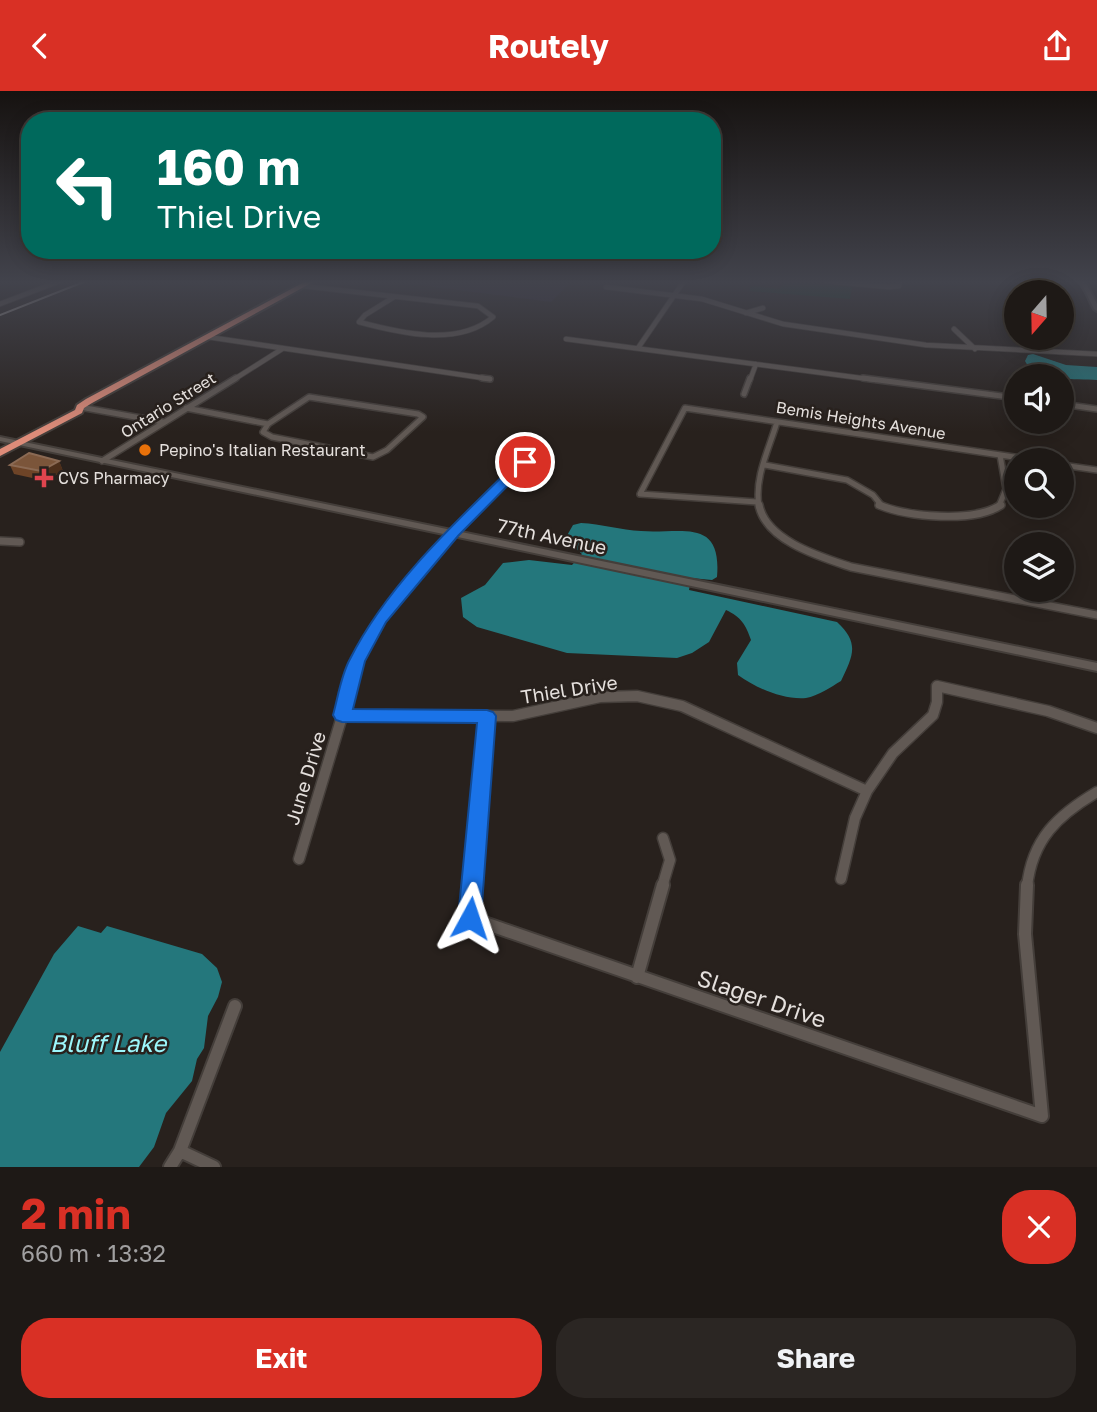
<!DOCTYPE html>
<meta charset="utf-8">
<style>
body{margin:0;font-family:"Golos Text",sans-serif;background:#2b2623;color:#f1f3f6;height:100vh;display:flex;flex-direction:column;font-size:26px;white-space:nowrap}
*{box-sizing:border-box;margin:0}
p{font-size:23px;color:#a1a0a1}
.icon{flex:none;width:38px;height:38px;fill:none;stroke:currentColor;stroke-width:2;stroke-linecap:round;stroke-linejoin:round}
.map{position:relative;height:1076px;overflow:hidden}
.details{display:flex;flex-direction:column;background:#1e1916;flex:1}
.details>*{flex:none}
.top-card{position:absolute;left:21px;top:21px;width:700px;height:147px;border-radius:28px;box-shadow:0 4px 18px #0003,0 0 0 2px #3c3835;background:#00695c;color:#fff;overflow:hidden}
.needle{width:46px;rotate:200deg}
.buttons{position:absolute;left:1004px;top:189px;display:grid;gap:14px}
.buttons a{display:grid;place-items:center;width:70px;height:70px;border-radius:50%;background:#1e1916;box-shadow:0 4px 18px #0003,0 0 0 2px #3c3835;font-size:35px}
.pin{position:absolute;display:grid;place-items:center;width:60px;height:60px;color:#fff;margin:-30px;border:4px solid #fff;border-radius:50%;box-shadow:0 2px 7px #0007}
.me{position:absolute;width:77px;margin:-38px;rotate:5deg;stroke-linejoin:round;filter:drop-shadow(0 0 5px #0008)}
.turn{display:flex;align-items:center;gap:24px;height:147px;padding:0 21px;font-size:32px}
.turn .icon{width:91px;height:91px;stroke-width:2.5}
.turn b{display:block;font-size:49px;line-height:60px}
.round{display:grid;place-items:center;flex:none;width:74px;height:74px;border-radius:28px;background:#2b2623}
.head{display:flex;align-items:center;justify-content:space-between;height:119px;padding:0 21px}
h1{font-size:42px;font-weight:700;line-height:52px;color:#d93025}
.action{display:flex;gap:14px;margin-top:auto;padding:14px 21px}
.action a{flex:1;height:80px;border-radius:28px;background:#d93025;color:#fff;font-size:28px;font-weight:700;line-height:80px;text-align:center}
.action a+a{background:#2b2623;color:#f1f3f6}
header{display:flex;justify-content:space-between;align-items:center;height:91px;padding:0 21px;background:#d93025;color:#fff;font-size:32px;font-weight:700}
.map>svg:first-child{display:block}
</style>
<header><svg class="icon" aria-label="back" viewBox="0 0 24 24"><path d="M15 5l-7 7 7 7"/></svg>Routely<svg class="icon" aria-label="share" viewBox="0 0 24 24"><path d="M12 15V3M7 8l5-5 5 5M5 13v7h14v-7"/></svg></header>
<div class="map">
<svg width="1097" height="1076" viewBox="0 0 1097 1076">
<rect width="100%" height="100%" fill="#28211d"/>
<path fill="#2f2635" d="M388,190H572L551,211Z"/>
<path fill="#0e3925" d="M784,190L852,196L850,208L749,200L752,195L780,198Z"/>
<path fill="#24777c" d="M1033,263L1066,274L1097,276V289C1078,288 1034,290 1025,270L1028,264Z
M581,432C601,433 621,439 641,440C682,443 722,426 717,486L712,489L691,487L689,499L837,531C860,552 853,565 841,590C831,596 818,605 806,607C783,609 756,597 738,584L737,572L751,549C746,534 741,526 726,519L709,551L692,562L677,567L567,562L477,536L463,526L461,507L485,494L503,472L529,469L572,474L582,463L565,448L573,434Z
M78,835L101,842L107,835L202,863L217,877L222,891L218,906L208,925L204,957L197,968L192,990L166,1022L154,1056L139,1076H0V961L54,863Z"/>
<g fill="none" stroke-linecap="round" stroke-linejoin="round">
<defs>
<path id="minor-far4" d="M825,190L889,196L899,195L900,190
M303,195L478,215L493,226C458,256 400,242 359,231L365,224L394,206
M606,196L702,208L783,233L926,254L1097,263
M0,213L60,190
M746,222L763,217
M954,238L975,258
M208,246L490,288
M566,248L876,289
M638,257L684,190
M233,289L282,258
M750,289L756,273"/>
<path id="minor-far3" d="M482,287L490,288
M863,287L1017,307
M744,303L750,287
M309,306L418,323L423,326L387,359L373,366L272,346L263,341L268,333Z
M1062,313L1097,318
M80,316L163,331
M186,317L268,333
M102,370L236,287
M765,374L847,389L873,404L882,415
M1062,374L1097,379
M757,411L640,403L685,317L1034,369
M480,415L525,371
M759,415C754,387 769,358 777,331
M999,415L1006,398L1000,364"/>
<path id="minor-far2" d="M759,414C766,450 821,466 851,476L1097,524
M879,414C908,426 974,432 1001,414
M0,450L20,451
M356,581C376,514 433,462 481,414"/>
<path id="minor-far1" d="M342,624L513,625L600,606L637,605L682,615L867,700
M299,768L356,579
M841,788L855,727L867,700L893,662L933,624L937,611V595L1048,620L1097,637
M473,796L487,625
M662,796L670,769L663,747
M1027,796C1032,748 1058,724 1097,701"/>
<path id="minor" d="M473,794L470,827L1042,1025L1025,843L1027,794
M637,886L663,794
M180,1060L235,915
M170,1076L180,1060L214,1076"/>
<path id="tertiary" d="M1080,190H1085L1097,213V220L1094,218Z
M0,346L1097,572V580L0,350Z"/>
<path id="trunk" d="M306,190H315L92,312L84,317L82,322L0,365V358L75,319L77,314L86,308Z"/>
</defs>
<use href="#minor-far4" stroke="#443e3a" stroke-width="6"/>
<use href="#minor-far3" stroke="#443e3a" stroke-width="8"/>
<use href="#minor-far2" stroke="#443e3a" stroke-width="10"/>
<use href="#minor-far1" stroke="#443e3a" stroke-width="13"/>
<use href="#minor" stroke="#443e3a" stroke-width="16"/>
<use href="#tertiary" stroke="#443e3a" stroke-width="4"/>
<use href="#trunk" stroke="#443e3a" stroke-width="4"/>
<use href="#minor-far4" stroke="#615954" stroke-width="4.5"/>
<use href="#minor-far3" stroke="#615954" stroke-width="5"/>
<use href="#minor-far2" stroke="#615954" stroke-width="7"/>
<use href="#minor-far1" stroke="#615954" stroke-width="10"/>
<use href="#minor" stroke="#615954" stroke-width="12"/>
<use href="#tertiary" fill="#615954" fill-rule="evenodd"/>
<use href="#trunk" fill="#de8c79" fill-rule="evenodd"/>
<path stroke="#a5a09c" stroke-width="2" d="M0,224L86,190"/>
</g>
<path fill="#6e4427" d="M59,370L63,380L46,390L14,383L10,374Z"/>
<path fill="#4d2f1b" d="M59,370L63,380L46,390L41,380Z"/>
<path fill="#7b553a" stroke="#8b6a54" stroke-width="2" d="M29,362L59,370L41,380L10,374Z"/>
<linearGradient id="sky" x2="0" y2="1"><stop stop-color="#161210"/><stop offset="0.56" stop-color="#42434c"/><stop offset="1" stop-color="#42434c" stop-opacity="0"/></linearGradient>
<rect width="1097" height="341" fill="url(#sky)"/>
<path fill="#1a73e8" stroke="#114b97" stroke-width="2" d="M520,368L531,371L458,445L386,531L365,570L353,618L487,619L493,621L496,625L481,827L478,835L470,838L462,835L458,827L477,632L342,631L336,629L333,624C338,606 341,584 350,568C388,492 460,427 520,368Z"/>
<circle fill="#e8710a" stroke="#28211d" stroke-width="2.5" cx="145" cy="359" r="7"/>
<path fill="#e0444e" stroke="#28211d" stroke-width="2.5" d="M40.5 376.5h7v7h7v7h-7v7h-7v-7h-7v-7h7z"/>
<g text-anchor="middle" dominant-baseline="central" stroke-width="5" stroke-linejoin="round" paint-order="stroke">
<g font-size="16" fill="#e5e0dd" stroke="#28211d">
<text transform="translate(168 314) rotate(-32)">Ontario Street</text>
<text transform="translate(861 329) rotate(9)">Bemis Heights Avenue</text>
</g>
<g font-size="16" fill="#e5e0dd" stroke="#28211d" text-anchor="start">
<text x="159" y="359">Pepino's Italian Restaurant</text>
<text x="58" y="387">CVS Pharmacy</text>
</g>
<g font-size="19" fill="#e5e0dd" stroke="#28211d">
<text transform="translate(552 445) rotate(12)">77th Avenue</text>
<text transform="translate(569 598) rotate(-9)">Thiel Drive</text>
<text transform="translate(305 687) rotate(-73)">June Drive</text>
</g>
<g font-size="23" fill="#e5e0dd" stroke="#28211d">
<text transform="translate(762 907) rotate(19)">Slager Drive</text>
</g>
<g font-size="24" font-style="italic" fill="#9cf6fb" stroke="#28211d">
<text x="108" y="951">Bluff Lake</text>
</g>
</g>
</svg>
<div class="buttons">
<a><svg class="needle" viewBox="-14 -14 28 28"><path d="M0-13l5 13h-10z" fill="#e53935"/><path d="M0 13l5-13h-10z" fill="#a1a0a1"/></svg></a>
<a><svg class="icon" aria-label="sound" viewBox="0 0 24 24"><path d="M4 9h4l5-4v14l-5-4H4zM17 9q2 3 0 6"/></svg></a>
<a><svg class="icon" aria-label="search" viewBox="0 0 24 24"><circle cx="10" cy="10" r="6"/><path d="M15 15l6 6"/></svg></a>
<a><svg class="icon" aria-label="layers" viewBox="0 0 24 24"><path d="M12 4l9 5-9 5-9-5zM3 14l9 5 9-5"/></svg></a>
</div>
<div class="pin" style="left:525px;top:371px;background:#d93025"><svg class="icon" aria-label="arrive" viewBox="0 0 24 24"><path d="M6 21V4h12l-3 4 3 4H6"/></svg></div>
<svg class="me" style="left:470px;top:827px" viewBox="-20 -20 40 40"><path d="M0-17L14 15 0 8-14 15z" fill="#1a73e8" stroke="#fff" stroke-width="4"/></svg>
<div class="top-card">
<div class="turn"><svg class="icon" aria-label="left" viewBox="0 0 24 24"><path d="M17 20v-9H6M10 6l-5 5 5 5"/></svg><div><b>160 m</b>Thiel Drive</div></div>
</div>
</div>
<section class="details">
<div class="head"><div><h1>2 min</h1><p>660 m · 13:32</p></div><a class="round" style="background:#d93025;color:#fff"><svg class="icon" aria-label="close" viewBox="0 0 24 24"><path d="M6 6l12 12M18 6L6 18"/></svg></a></div>
<div class="action"><a>Exit</a><a>Share</a></div>
</section>
